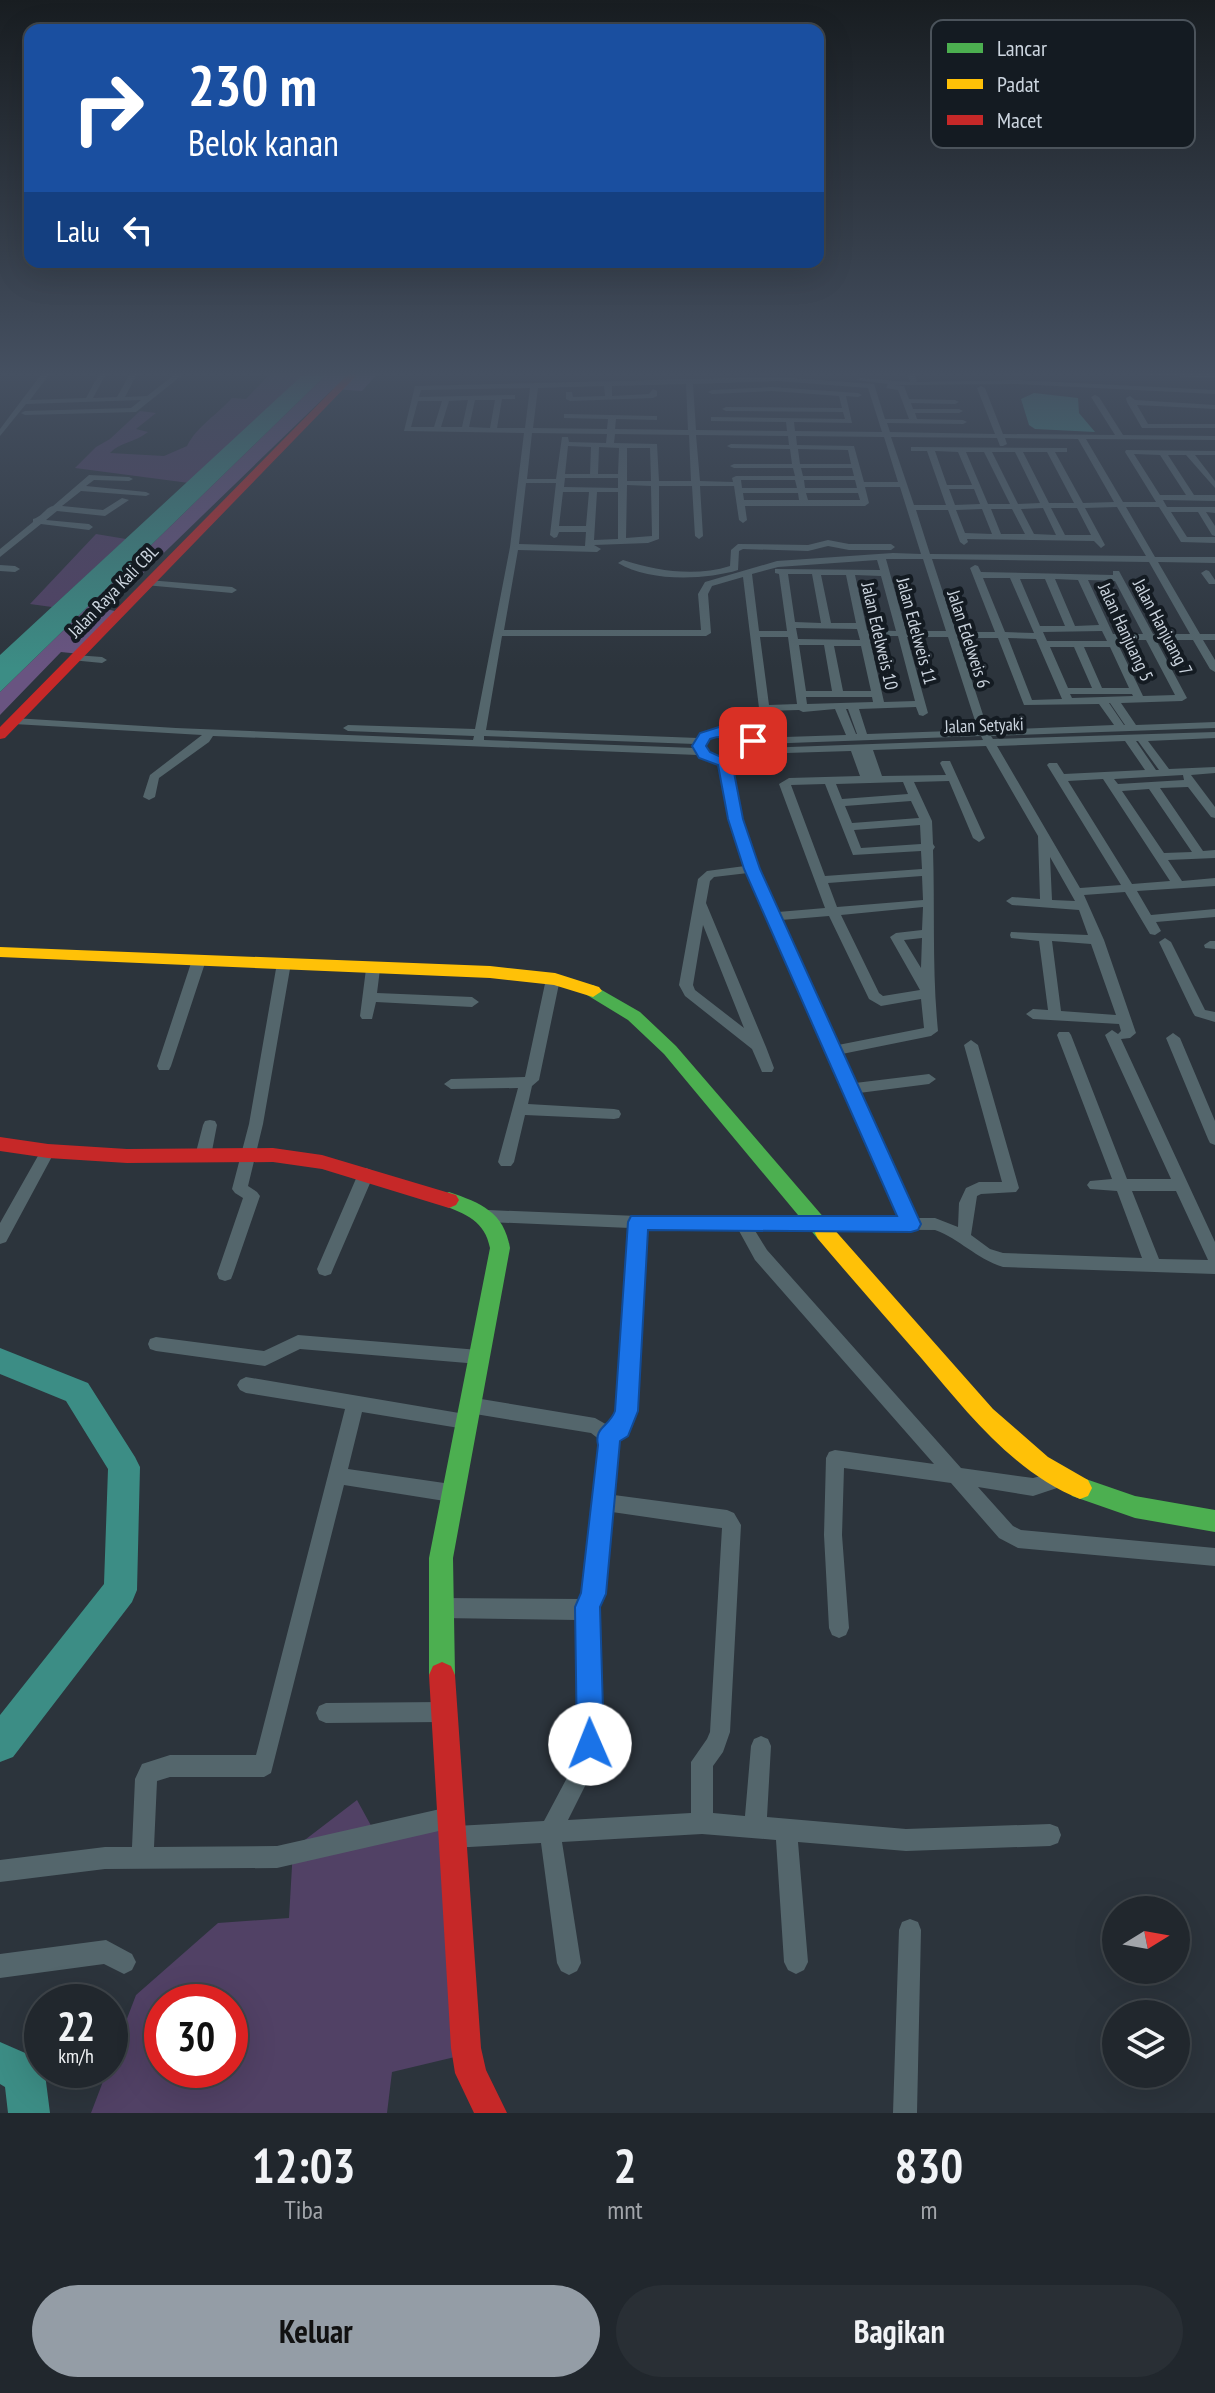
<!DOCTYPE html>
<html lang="id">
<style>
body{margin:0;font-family:"PT Sans Narrow",sans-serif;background:#292f35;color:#f1f3f6;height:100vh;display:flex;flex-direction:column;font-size:30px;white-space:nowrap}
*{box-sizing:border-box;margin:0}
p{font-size:26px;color:#a2a5aa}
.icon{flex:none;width:44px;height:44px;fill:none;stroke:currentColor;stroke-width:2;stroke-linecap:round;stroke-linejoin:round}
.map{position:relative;height:2113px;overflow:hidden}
.details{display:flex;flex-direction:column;background:#21272d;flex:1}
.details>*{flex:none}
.guide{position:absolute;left:24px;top:24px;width:800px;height:244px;border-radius:16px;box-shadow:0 8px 32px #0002,0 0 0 2px #3e4449;background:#1a4fa0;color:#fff;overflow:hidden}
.needle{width:52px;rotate:79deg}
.fabs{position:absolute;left:1102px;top:1896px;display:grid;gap:16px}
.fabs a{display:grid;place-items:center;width:88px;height:88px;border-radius:50%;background:#21272d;box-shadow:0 8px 32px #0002,0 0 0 2px #3e4449;font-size:40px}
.speed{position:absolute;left:24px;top:1984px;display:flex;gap:16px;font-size:40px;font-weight:700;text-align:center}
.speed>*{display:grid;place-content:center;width:104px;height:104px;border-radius:50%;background:#21272d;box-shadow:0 8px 32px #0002,0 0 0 2px #3e4449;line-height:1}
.speed small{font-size:20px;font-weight:400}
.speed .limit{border:12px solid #d22;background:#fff;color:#111}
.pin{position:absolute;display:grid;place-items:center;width:68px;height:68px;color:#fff;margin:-34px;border-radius:16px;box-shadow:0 4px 12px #0006}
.me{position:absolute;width:88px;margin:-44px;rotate:359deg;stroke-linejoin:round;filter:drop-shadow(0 0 6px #0008)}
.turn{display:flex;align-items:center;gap:28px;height:168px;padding:0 32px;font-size:36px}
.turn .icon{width:104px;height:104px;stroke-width:2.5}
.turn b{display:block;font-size:56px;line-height:68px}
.then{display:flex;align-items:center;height:76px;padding:0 32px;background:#0003;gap:16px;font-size:30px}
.eta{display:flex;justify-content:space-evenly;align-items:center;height:136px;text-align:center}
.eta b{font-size:48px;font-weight:700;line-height:56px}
.primary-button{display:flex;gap:16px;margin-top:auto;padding:16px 32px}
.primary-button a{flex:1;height:92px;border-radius:48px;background:#949da6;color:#111;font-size:32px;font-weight:700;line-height:92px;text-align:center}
.primary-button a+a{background:#292f35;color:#f1f3f6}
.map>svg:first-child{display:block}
</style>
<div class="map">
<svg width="1215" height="2113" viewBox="0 0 1215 2113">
<rect width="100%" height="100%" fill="#2c343c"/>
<path fill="#514165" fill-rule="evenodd" d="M272,372H306L189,483L75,468L96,447L110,439L140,411L156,413L136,429L148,432C136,442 120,442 110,453L164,456L187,446C197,426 217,415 232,398L246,399Z
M96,534L126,539L52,607L30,604Z
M357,1800L380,1842L447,1826L459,2056L392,2072L387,2113H91L136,1995L218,1923L289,1918L293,1849ZM162,2002H230V2070H162Z"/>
<path fill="#695481" d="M329,372H379L362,391L333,389L106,609L119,612L80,654L61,652L0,715V692Z"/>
<path fill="#3c8d85" d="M306,372H329L0,692V655Z
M1034,393L1078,398L1079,413L1095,432L1035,429L1029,425L1021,399Z"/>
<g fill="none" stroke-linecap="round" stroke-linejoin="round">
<path fill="#3c8d85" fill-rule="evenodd" d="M0,1348L88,1383L135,1457L140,1467L137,1590L132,1602L13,1757L0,1762V1715L104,1584L108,1469L66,1401L0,1374Z
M0,2042L39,2059L45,2074L50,2113H8L5,2087L0,2084Z"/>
<path fill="#54666c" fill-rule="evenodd" d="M43,372H51L30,400L86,398L100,372H107L93,398L117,397L131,372H138L125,397L147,396L178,372H186L136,412L25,415L21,413L25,411L131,408L141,400L26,404L0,436V429Z
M907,372H914L917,382L1017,380L1215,390V394L1017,384L894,385L904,386L909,399L955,400L959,402L955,404L911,403L913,409H959L963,411L959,413H915L917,419L963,420L967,422L963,424L887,423L890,432L995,434L977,388L981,386L985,388L1003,434L1115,435L1091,397L1095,395L1099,397L1123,435L1215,436V440L1086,439L1123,502H1156L1125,452L1126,450L1215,451V455H1195L1215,481V488L1186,455H1168L1194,495H1215V501L1163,500L1167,507H1215V513L1206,512L1215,526V536L1212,535L1198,512H1171L1187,537H1215V543L1181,542L1159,507H1126L1155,557H1215V563L1158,562L1200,634H1215V640H1203L1215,660V672L1210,669L1193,640H1156L1187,698L1182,701L1121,703L1136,725L1215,722V728L991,736L993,739L1215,732V738L1148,741L1169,769L1215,767V773L1191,775L1215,807V818L1211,817L1188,787L1160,788L1203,851L1215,850V858L1168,860L1182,881L1215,878V886L1137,891L1151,915L1215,909V917L1156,922L1161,931L1155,935L1150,934L1125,892L1084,895L1104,940L1136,1033L1130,1038L1121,1039L1215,1242V1274L1003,1267C975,1258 960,1239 935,1230L754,1229L767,1250L961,1468L1033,1478L1045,1475L1049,1469L1055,1467L1061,1469L1064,1475L1057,1488L1033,1496L978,1487L1013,1526L1021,1530L1215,1548V1566L1018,1548L999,1538L951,1483L844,1468L842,1535L849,1628L846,1635L839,1638L832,1635L829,1628L824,1535L826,1458L829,1452L835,1450L934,1464L755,1260L738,1229L646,1228L636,1411L626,1435L618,1440L614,1495L727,1510L734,1513L741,1525L730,1732L723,1752L713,1766V1813L745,1816L751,1746L754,1739L761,1736L768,1739L771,1746L767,1817L906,1829L1050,1824L1058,1827L1061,1835L1058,1843L1050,1846L906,1851L798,1842L808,1962L804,1970L796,1974L788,1970L784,1962L776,1840L702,1834L562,1842L581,1963L577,1971L569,1975L561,1971L557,1963L541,1843L451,1848L443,1845L440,1837L443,1830L277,1868L105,1869L0,1882V1860L105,1847H132L135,1779L142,1764L170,1755H256L345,1409L246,1393L240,1390L237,1385L240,1380L246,1377L471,1415L474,1421L471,1427L465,1429L362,1412L348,1469L451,1484L458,1487L460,1493L458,1499L451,1502L344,1485L271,1773L264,1777H170L157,1781L154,1847L277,1846L449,1807L457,1810L460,1818L456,1826L544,1821L577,1759L580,1744L577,1620L440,1618L433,1615L430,1608L433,1601L440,1598L581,1599L583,1593L600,1440L591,1433L469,1413L463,1410L460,1405L463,1400L469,1397L595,1418L609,1426L613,1424L618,1411L630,1228L488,1222L482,1220L480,1216L482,1212L488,1210L638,1216L900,1218L828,1055L824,1051L825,1049L769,920L765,917L766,915L748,873L714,877L710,881L706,903L766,1047L774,1068L772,1072H762L752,1049L685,996L679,985L698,879L707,871L745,866L729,819L720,764L698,755L213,736L209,742L159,778L155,797L149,800L143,797L150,775L202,735L14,724L9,721L14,718L176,728L473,740L474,736L348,731L343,728L348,725L475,729L510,547L524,433L404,431L415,386L778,377L874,384L885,419H909L898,390L886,388L888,384L856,380L860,378L910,382ZM778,381L868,388L882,432L795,431L794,422L852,423L846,396L858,397L862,395L858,393L772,387L712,390L708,392L712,394L772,391L839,396L842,408L726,407L722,409L726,411L843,412L845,419L714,417H711V421L786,422L787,431L696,430L693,384ZM686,384L688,430L615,429L616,419L657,420V416H654L567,414H564V418L608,419L607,429L533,428L538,388L604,386L605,396L573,397L572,392H566V399L570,401L653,398L657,396V391L653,389L649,394L612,396V386ZM530,388L525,428H497L502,399H515V395L419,397L421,390ZM468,400L462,427H441L449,401ZM475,400H495L490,428L469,427ZM418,401H442L434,427H411ZM532,433L607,434L606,443L569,442L568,437H562L556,479H527ZM615,434L689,435L691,481H659L657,444L614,443ZM696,435L788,436L789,445L731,444L727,446L731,448L790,449L792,464H734L730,466L734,468H793L795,476H736L732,478L733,482L700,481ZM796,436L884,437L898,482H864L854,446L797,445ZM891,437L997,438L1000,446H1003L1007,444L1005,438L1078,439L1114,502L1083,503L1055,452H1067V448L914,447H911V451H927L946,505H914ZM568,446L591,447L590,474H565ZM599,447L619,448L618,474H598ZM627,448H650L651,481H627ZM798,449L848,450L851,464H800ZM935,451L958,452L972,485H947ZM966,452H984L1010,504H988ZM992,452H1015L1040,503L1018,504ZM1023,452H1047L1074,503H1049ZM1134,454L1160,455L1186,495H1160ZM801,468H852L854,476H803ZM565,478H618V488L564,487ZM741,480H795L797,488H742ZM804,480H855L857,488H805ZM526,483H556L550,535L554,538L557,537L559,532H586L585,546L519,544ZM627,485L651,486L652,536L626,538ZM659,486H692L695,536L699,539L703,536L700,486H734L739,520L743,523L747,520L745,506H865L869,503L865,487H900L921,554L893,553L777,561L705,582L698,594L701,630H504L518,550L597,552L601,549L594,545L648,543L659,539ZM949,489H974L980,504L955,505ZM563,492H589L586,526H559ZM597,492H618V539L594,540ZM743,493H798L799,500H744ZM806,493H858L860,500H808ZM1117,507L1146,556L930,554L916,510H948L960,542L964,545L968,542L967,539L1094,541L1101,548L1105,545L1085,508ZM1043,508L1056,535L1034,534L1021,509ZM1051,508H1077L1091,535H1065ZM982,509L992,534L965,533L956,510ZM991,509H1012L1025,534H1001ZM886,559H923L946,631H906ZM932,559L1149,562L1190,634H1153L1119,571H1113V575L981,572L978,566L975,565L970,568L995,632H956ZM877,560L880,570L775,569V573L779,574L787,631H759L752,574L778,567ZM788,574H812L821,623L795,622ZM821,575H846L856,623H831ZM855,575L881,576L896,631L867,630ZM743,577L759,708L764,711L799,710L803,712L835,709L846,735L754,738C735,723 718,727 698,738L486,730L502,636H706L711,633L708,594L712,586ZM983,578H1010L1034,633L1005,632ZM1020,579H1045L1065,626H1040ZM1055,579L1078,580L1099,625L1075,626ZM1088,580L1115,581L1143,634H1113ZM796,628L857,629L860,640L798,639ZM1102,631L1107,641H1047L1043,632ZM869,636H898L915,701L884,702ZM760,637H788L797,704L769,705ZM907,637H948L978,730L867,734L859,709L916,707L919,715L923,716L928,713ZM958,638H998L1024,705L1099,704L1114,725L988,730ZM1008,638L1036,639L1062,699L1032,700ZM1116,640H1146L1175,695L1143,696ZM799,645H824L832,691H806ZM834,646H861L871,691H843ZM1050,647H1074L1092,688H1068ZM1084,647H1110L1129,688H1102ZM1070,694H1132L1133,696L1072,698ZM806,697H872L873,702L807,704ZM1109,703H1110L1125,725H1124ZM846,709H848L857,734H856ZM721,734C733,735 742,736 750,746C741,765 721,760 706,751V742ZM484,736L695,744V748L484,740ZM981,736L983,740L760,748L759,744ZM1125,741L1145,770L1064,774L1057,763H1049L1047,765L1121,885L1080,888L997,746ZM1136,741H1138L1159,770H1156ZM986,746L1038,836L1040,899L1012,897L1006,901L1012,905L1079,910L1088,935L1011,932L1010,935L1011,938L1039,941L1048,1010L1033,1009L1026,1014L1033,1019L1119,1024L1121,1031L1118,1034L1112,1030L1105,1035L1171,1179H1127L1071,1035L1069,1032H1059L1057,1035L1112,1179L1090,1181L1087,1185L1090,1189L1117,1191L1142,1258L1003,1253L990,1249L971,1235L977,1196L981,1194L1016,1192L1019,1188L978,1045L971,1040L964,1045L1002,1182H979L966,1188L959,1203L958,1227L935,1218H916L859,1093L929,1084L936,1079L929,1074L855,1083L842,1054L931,1036L938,1031C932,970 935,909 933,850L935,847L933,844L932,821L914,782L949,781L973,838L979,842L985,838L950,761H942L940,763L946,775L882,776L873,750ZM851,751L860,776L789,778L779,784L825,908L778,912L758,869L741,819L731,766L751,761L757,754ZM1183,775L1184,780L1118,784L1114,779ZM1103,779L1170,881L1132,884L1068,781ZM903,782L908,794L842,799L836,784ZM825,784L853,855L921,851L922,869L825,876L791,785ZM1149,789L1192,852L1164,853L1122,791ZM911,801L919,818L852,823L845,806ZM920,825L921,844L861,848L854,830ZM1050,857L1075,901L1052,900ZM922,876L923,900L837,907L828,883ZM923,907L922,930L896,933L890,937L920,990L883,996L879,993L841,915ZM829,916L869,999L881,1006L921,999L924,1028L838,1045L781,920ZM703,925L744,1028L695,990L693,985ZM922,938L921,968L904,940ZM1052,941L1091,944L1116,1015L1061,1011ZM1132,1191H1176L1208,1260L1159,1259ZM612,1512L722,1528L710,1732L707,1739L691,1762V1813L568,1820L594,1768L600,1744L597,1608L603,1594Z
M1069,372H1093L1089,374Z
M1127,372L1215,374V378L1131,374Z
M1130,396L1135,400L1215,405V409L1137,405L1148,424H1215V428H1142L1127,402L1126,398Z
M89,475L129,477L133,479L129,481L94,480L86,486L146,492L150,494L146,496L81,491L62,506L103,510L122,498L129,500L105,516L57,511L46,520L89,524L93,527L89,530L41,524L0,557V549L33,522V519C42,517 46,507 53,506Z
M828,540L849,544H891L895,547L891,550H849L828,546L808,551L743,549L739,551L738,570C706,580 648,582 618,563L623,560C657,571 695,577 730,566L731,550L738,544L808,545Z
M0,565L15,566L20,569L15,572L0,571Z
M1206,570L1209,571L1215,580V584H1209L1201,573Z
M148,580L232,587L237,590L232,593L145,585L143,583Z
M75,655L102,657L107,660L102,663L71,660L70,658Z
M1165,938L1171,942L1205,1010L1215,1012V1022L1195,1016L1193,1013L1159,942Z
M1210,941H1215V949L1205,948L1204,945Z
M199,956L206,960L171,1066L169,1070H159L157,1066L192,960Z
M284,959L291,963L263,1124L248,1186L257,1192L260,1196L233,1274L231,1279L225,1281L219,1279L217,1274L243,1198L235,1193L232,1189L249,1124L277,963Z
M373,965L380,969L377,993L472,997L479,1002L472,1007L376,1002L372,1019H362L360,1016L366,969Z
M553,975L560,979L539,1080L532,1086L528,1104L614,1109L619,1110L621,1114L619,1118L614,1119L525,1115L514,1162L511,1166H501L498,1162L518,1088L451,1089L444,1084L451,1079L525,1077L546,979Z
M1173,1033L1180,1038L1215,1121V1145L1210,1143L1208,1139L1166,1038Z
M210,1120L215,1121L217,1125L211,1156L208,1160H198L195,1156L203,1125L205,1121Z
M48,1145L53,1147L55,1151L6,1242L0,1244V1223L43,1147Z
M366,1168L371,1170L374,1174L333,1269L331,1274L325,1276L319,1274L317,1269L358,1174L361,1170Z
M298,1335L479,1350L485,1352L488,1357L485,1362L479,1364L300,1349L265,1366L156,1351L150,1349L148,1344L150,1339L156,1337L264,1351Z
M442,1702L449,1705L452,1712L449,1719L442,1722L326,1723L319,1720L316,1713L319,1706L326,1703Z
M910,1919L918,1922L921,1930L917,2113H893L899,1930L902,1922Z
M106,1940L132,1954L136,1962L132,1970L124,1974L104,1964L0,1978V1954Z"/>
<path fill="#4caf50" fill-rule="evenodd" d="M593,985L640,1012L676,1046L832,1227L835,1233L832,1239L825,1241L818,1239L664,1054L628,1020L587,995L584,991L587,987Z
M449,1192C481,1203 504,1212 510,1248L453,1558L455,1675L451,1684L442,1688L433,1684L429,1675V1558L490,1248C485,1221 466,1214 442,1205L439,1200L442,1195Z
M1080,1477L1135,1496L1215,1510V1532L1135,1518L1072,1496L1068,1488L1072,1480Z"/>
<path fill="#ffc107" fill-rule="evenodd" d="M0,947L490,966L555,973L599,987L602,991L593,997L554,985L490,978L0,957Z
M825,1225L832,1227L993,1409L1048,1457L1088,1480L1092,1488L1088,1496L1080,1499C1014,1473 966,1411 922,1359C887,1319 852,1279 818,1239L815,1233L818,1227Z"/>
<path fill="#c62828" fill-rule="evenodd" d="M350,372H360L5,738L0,739V727Z
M0,1137L48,1144L127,1149L273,1148L322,1155L456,1195L459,1200L456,1205L449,1208L322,1169L273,1162L127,1163L48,1158L0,1151Z
M442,1662L451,1666L455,1675L481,2048L486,2070L507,2113H474L455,2073L451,2048L429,1675L433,1666Z"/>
</g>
<linearGradient id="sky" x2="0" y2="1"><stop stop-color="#181d21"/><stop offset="0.56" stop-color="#455061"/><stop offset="1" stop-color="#455061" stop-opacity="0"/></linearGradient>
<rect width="1215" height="668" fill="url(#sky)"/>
<path fill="#1a73e8" stroke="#114b97" stroke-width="2" d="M719,727L747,731L760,741L753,745C737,740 727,733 710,739L706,746L710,752L732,762L743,819L760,869L921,1224L918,1230L911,1232L648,1230L638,1411L628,1436L620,1441L606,1594L600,1607L604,1744L600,1754L590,1758L581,1754L577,1744L575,1607L581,1593L598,1445C594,1427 609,1427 615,1411L628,1222L631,1216H897L744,869L728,819L718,765L699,758L692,746L700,733Z"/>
<g text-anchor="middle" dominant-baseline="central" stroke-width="8" stroke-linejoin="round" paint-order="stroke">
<g font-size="18" fill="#ccd5df" stroke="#141b22">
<text transform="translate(113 591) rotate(-46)">Jalan Raya Kali CBL</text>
<text transform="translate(1163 627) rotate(62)">Jalan Hanjuang 7</text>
<text transform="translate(917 631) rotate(75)">Jalan Edelweis 11</text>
<text transform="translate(1126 632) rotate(65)">Jalan Hanjuang 5</text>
<text transform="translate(880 636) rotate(77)">Jalan Edelweis 10</text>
<text transform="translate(969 639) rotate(72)">Jalan Edelweis 6</text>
<text transform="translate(984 725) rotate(-2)">Jalan Setyaki</text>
</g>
</g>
<rect x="931" y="20" width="264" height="128" rx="12" fill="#141b22" stroke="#4b535b" stroke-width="2"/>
<rect x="947" y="43" width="36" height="10" fill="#4caf50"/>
<rect x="947" y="79" width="36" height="10" fill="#ffc107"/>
<rect x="947" y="115" width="36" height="10" fill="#c62828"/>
<g font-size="22" fill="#ccd5df">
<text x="997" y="56">Lancar</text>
<text x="997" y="92">Padat</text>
<text x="997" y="128">Macet</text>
</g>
</svg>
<div class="fabs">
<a><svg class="needle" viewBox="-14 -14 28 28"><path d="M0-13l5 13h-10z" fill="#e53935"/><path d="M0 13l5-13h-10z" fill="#a2a5aa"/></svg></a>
<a><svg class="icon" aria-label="layers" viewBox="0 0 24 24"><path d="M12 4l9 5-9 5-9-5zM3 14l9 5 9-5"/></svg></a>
</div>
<div class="speed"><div>22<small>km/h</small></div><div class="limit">30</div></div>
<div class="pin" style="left:753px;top:741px;background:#d93025"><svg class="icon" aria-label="arrive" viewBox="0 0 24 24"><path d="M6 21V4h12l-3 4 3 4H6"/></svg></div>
<svg class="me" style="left:590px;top:1744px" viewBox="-20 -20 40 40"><circle r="19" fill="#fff"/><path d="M0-13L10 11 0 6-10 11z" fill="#1a73e8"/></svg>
<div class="guide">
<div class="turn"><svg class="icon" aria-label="right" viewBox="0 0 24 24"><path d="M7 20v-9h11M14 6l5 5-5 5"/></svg><div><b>230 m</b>Belok kanan</div></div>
<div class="then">Lalu<svg class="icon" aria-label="left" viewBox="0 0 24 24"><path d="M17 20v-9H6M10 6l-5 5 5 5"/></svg></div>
</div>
</div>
<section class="details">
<div class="eta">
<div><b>12:03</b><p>Tiba</p></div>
<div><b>2</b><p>mnt</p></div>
<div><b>830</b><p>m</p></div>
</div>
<div class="primary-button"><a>Keluar</a><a>Bagikan</a></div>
</section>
